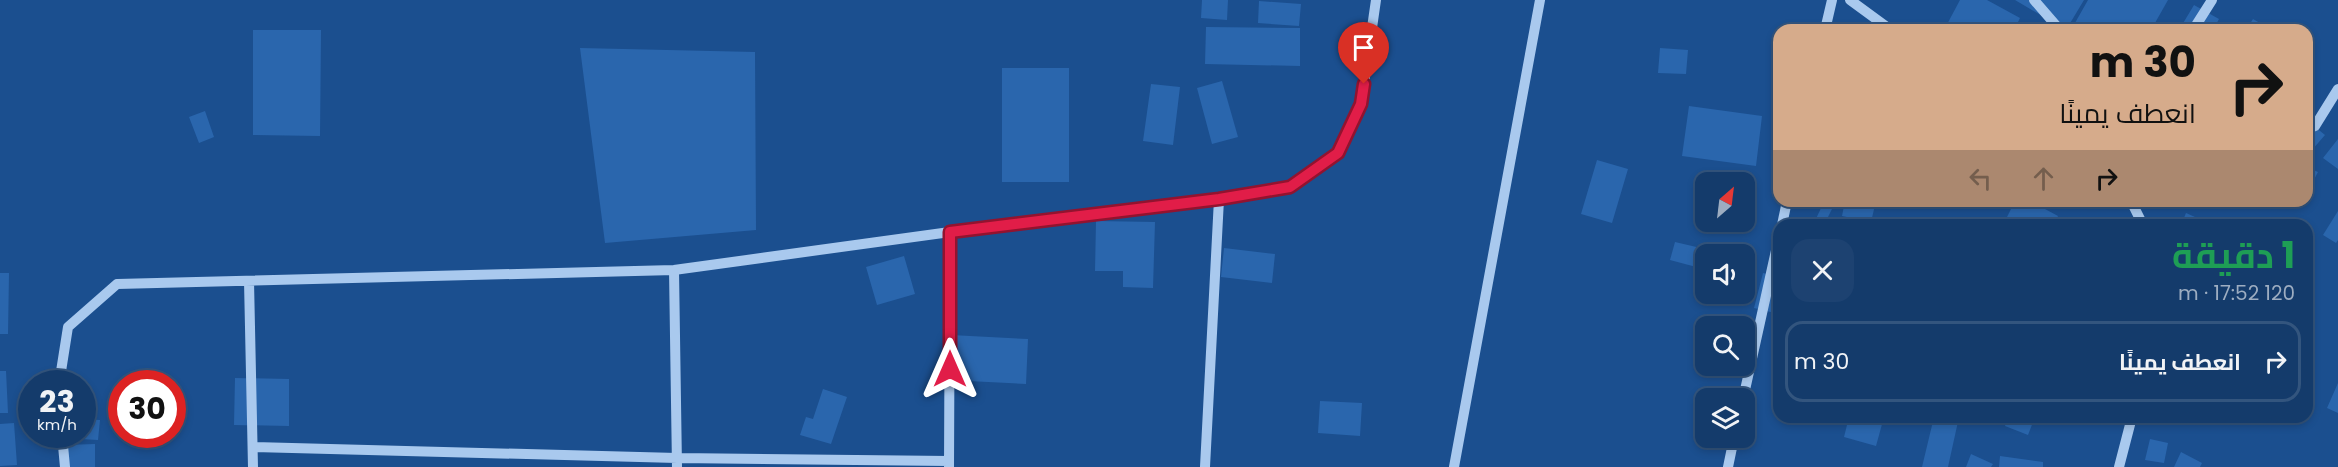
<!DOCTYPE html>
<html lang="ar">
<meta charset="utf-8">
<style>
body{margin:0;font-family:Poppins,Cairo,sans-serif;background:#1d4271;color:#f1f3f6;direction:rtl;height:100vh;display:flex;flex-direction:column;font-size:22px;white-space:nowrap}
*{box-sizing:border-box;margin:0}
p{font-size:20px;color:#9dadc1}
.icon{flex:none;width:33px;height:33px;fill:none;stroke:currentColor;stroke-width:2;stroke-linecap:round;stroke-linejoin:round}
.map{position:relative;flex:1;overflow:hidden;direction:ltr}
.details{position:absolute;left:1773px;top:219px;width:540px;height:204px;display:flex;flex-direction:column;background:#143b6b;border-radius:18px;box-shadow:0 3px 9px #0003,0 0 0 2px #33557e;direction:rtl}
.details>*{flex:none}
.hud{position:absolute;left:1773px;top:24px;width:540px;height:183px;border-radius:18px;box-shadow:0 3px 9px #0003,0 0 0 2px #33557e;direction:rtl;background:#d6ab8b;color:#111;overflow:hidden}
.needle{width:39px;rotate:28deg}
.tools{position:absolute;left:1695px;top:172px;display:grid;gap:12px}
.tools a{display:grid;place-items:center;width:60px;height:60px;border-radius:12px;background:#143b6b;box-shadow:0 3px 9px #0003,0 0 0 2px #33557e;font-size:30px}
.speed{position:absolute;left:18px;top:370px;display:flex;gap:12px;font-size:30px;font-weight:700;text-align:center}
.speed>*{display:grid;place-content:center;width:78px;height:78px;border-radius:50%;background:#143b6b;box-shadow:0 3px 9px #0003,0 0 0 2px #33557e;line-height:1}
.speed small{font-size:15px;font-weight:400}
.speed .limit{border:9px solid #d22;background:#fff;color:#111}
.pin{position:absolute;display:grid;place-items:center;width:51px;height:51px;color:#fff;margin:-62px -26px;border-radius:50% 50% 50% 0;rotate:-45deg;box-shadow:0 0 6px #0007}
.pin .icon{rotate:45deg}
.me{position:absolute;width:66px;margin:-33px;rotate:0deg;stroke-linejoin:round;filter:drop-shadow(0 0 4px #0008)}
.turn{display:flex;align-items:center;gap:21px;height:126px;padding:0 18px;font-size:27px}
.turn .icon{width:78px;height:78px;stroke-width:2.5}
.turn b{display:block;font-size:42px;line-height:51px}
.lanes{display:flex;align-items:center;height:57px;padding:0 18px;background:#0003;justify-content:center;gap:30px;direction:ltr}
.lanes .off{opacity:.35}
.round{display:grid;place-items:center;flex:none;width:63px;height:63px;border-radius:18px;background:#1d4271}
.summary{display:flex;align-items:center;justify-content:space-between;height:102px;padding:0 18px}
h1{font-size:36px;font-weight:700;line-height:45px;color:#1e9e55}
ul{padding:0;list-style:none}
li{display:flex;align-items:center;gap:18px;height:81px;margin:0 12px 9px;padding:0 6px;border:3px solid #33557e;border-radius:18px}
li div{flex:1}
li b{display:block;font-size:22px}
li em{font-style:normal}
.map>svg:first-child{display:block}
</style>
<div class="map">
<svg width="2338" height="467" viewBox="0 0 2338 467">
<rect width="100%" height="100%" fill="#1b4f8f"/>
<path fill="#2a66ad" d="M1202,0H1228L1227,20L1201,18Z
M1960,0H1987L2020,18L2014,30H1944Z
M2015,0H2084L2066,30Z
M2088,0H2168L2151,30H2071Z
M1259,1L1301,4L1299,26L1258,23Z
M2194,5L2219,19L2213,30H2179Z
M2253,19L2272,30H2246Z
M1206,27L1300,28V66L1205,64Z
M253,30H321L320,136L253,135Z
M580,48L755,52L756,230L605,243Z
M1660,48L1688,50L1686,74L1658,73Z
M1002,68H1069V182H1002Z
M1222,81L1238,137L1212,144L1197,88Z
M1151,84L1180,87L1173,145L1143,141Z
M1689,106L1762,116L1756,166L1682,156Z
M205,111L214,137L199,143L189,117Z
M2309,122L2325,135L2312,150L2307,146V125Z
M2338,139V169L2323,158Z
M1597,160L1628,169L1612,223L1581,214Z
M2307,167L2318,172L2307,193Z
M1810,201H1836L1824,225H1813L1822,206Z
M1845,201H1876L1871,222L1842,216Z
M2015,201H2030L2058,216L2054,225H2021L2007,217Z
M2338,211V240L2336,243L2323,235Z
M2186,213L2213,225H2181Z
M1096,221L1155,222L1153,288L1123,287V271H1095Z
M1675,242L1705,249L1700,268L1670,260Z
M1224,248L1275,254L1272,283L1221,277Z
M904,256L915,294L877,305L866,267Z
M0,273H9L8,334H0Z
M1763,273L1779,277V314L1754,308Z
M951,335L1028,339L1026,384L948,380Z
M0,371H6L8,413H0Z
M235,378L289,379V426L234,425Z
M2338,383V413L2327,408Z
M823,389L847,397L831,444L800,435L806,417L813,419Z
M1320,401L1362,403L1360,436L1318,433Z
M1849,417H1884L1876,446L1844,437Z
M1934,417H1959L1948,467H1922Z
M2008,417H2035L2028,435L2005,426Z
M82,419L100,420L98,440L64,438V435H82Z
M14,423L17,465L0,466V424Z
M2150,439L2168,443L2164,463L2145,460Z
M95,444V467H65L64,445Z
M2181,452L2202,463L2200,467H2174Z
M1971,454L1993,464L1991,467H1966Z
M2000,456L2043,462V467H1999Z"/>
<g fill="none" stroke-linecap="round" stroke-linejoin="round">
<path stroke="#a9c9ee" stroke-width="10" d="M1850,0L1891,30
M2034,0L2060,30
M1825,30L1832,0
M2193,30L2212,0
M2307,129L2315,126L2338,89
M2127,201L2133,205L2143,225
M1782,225L1787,201
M674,270L677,467
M249,281L253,467
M59,384L68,327L117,284L674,270L950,232L1219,199L1290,187L1338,152L1361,104L1376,0
M1743,399L1779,237
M62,435L65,467
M253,447L677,458L949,461
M949,467L950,232
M1205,467L1219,199
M1454,467L1540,0
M1728,467L1734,438
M2119,467L2132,417"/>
</g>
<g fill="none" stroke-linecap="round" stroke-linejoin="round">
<defs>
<path id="route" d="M950,369V232L1219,199L1290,187L1338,153L1361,104L1364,84"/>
</defs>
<use href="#route" stroke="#92132f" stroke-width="15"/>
<use href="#route" stroke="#e11d48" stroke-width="10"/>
</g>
</svg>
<div class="tools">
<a><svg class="needle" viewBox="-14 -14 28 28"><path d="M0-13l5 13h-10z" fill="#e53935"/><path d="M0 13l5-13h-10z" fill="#9dadc1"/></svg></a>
<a><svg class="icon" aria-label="sound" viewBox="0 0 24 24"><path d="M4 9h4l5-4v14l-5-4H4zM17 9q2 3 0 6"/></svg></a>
<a><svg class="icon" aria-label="search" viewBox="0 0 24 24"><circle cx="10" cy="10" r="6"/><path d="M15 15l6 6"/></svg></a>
<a><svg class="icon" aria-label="layers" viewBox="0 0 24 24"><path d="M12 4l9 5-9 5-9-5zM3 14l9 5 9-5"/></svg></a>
</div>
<div class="speed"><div>23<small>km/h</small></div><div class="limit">30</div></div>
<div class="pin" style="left:1364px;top:84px;background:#d93025"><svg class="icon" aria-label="arrive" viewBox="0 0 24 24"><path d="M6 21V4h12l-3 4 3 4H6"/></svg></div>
<svg class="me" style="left:950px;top:369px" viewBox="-20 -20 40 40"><path d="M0-17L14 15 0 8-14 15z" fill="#e11d48" stroke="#fff" stroke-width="4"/></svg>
<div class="hud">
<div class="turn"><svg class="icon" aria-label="right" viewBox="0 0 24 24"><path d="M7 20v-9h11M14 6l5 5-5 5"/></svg><div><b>30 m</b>انعطف يمينًا</div></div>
<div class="lanes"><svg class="icon off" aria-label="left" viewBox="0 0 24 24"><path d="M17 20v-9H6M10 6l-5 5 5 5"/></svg><svg class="icon off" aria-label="ahead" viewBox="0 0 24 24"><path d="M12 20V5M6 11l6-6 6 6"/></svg><svg class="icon" aria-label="right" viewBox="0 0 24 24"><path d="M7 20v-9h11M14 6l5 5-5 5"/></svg></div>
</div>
<section class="details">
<div class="summary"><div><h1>1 دقيقة</h1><p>120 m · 17:52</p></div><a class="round"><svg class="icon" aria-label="close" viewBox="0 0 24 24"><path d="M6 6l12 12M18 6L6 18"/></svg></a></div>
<ul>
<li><svg class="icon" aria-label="right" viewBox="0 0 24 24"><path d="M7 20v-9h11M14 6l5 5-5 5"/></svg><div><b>انعطف يمينًا</b></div><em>30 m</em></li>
</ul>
</section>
</div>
